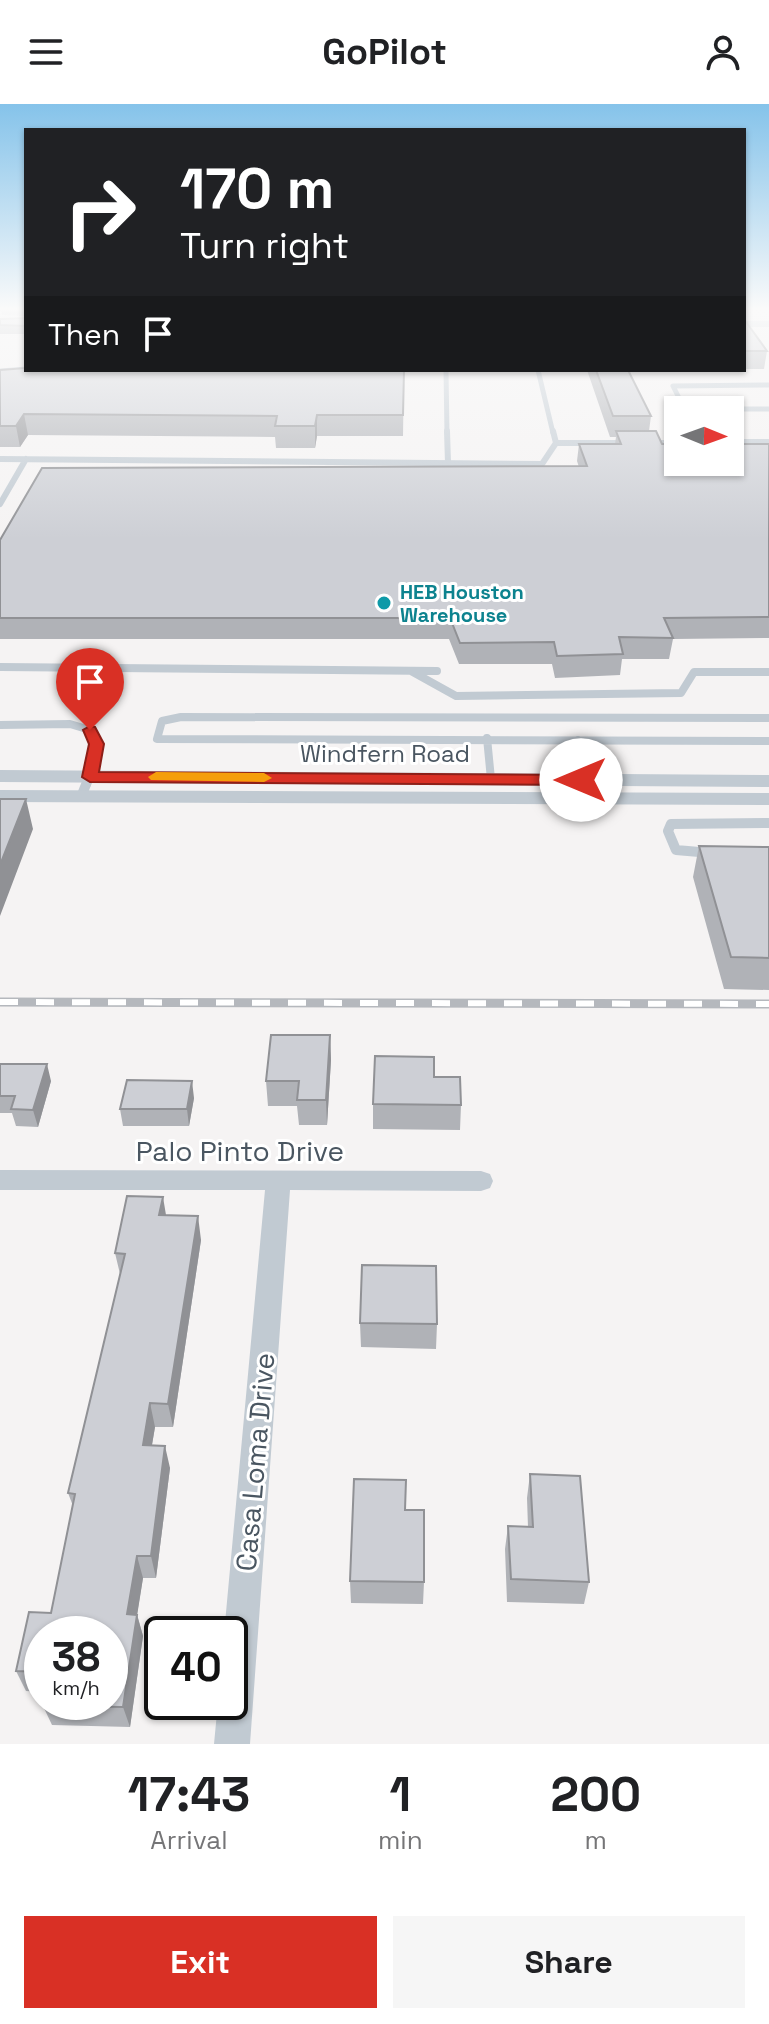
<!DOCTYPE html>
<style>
body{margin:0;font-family:"Space Grotesk",sans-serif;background:#f6f6f6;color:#202124;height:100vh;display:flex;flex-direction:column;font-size:30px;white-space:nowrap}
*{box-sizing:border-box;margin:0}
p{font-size:26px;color:#757577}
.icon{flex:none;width:44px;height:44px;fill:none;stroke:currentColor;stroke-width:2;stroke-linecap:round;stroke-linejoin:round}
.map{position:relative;height:1640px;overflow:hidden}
.details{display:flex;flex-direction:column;background:#fff;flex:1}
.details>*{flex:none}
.top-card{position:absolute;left:24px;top:24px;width:722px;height:244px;border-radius:0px;box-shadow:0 2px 6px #0004;background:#202124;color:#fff;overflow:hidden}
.needle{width:52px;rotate:91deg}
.buttons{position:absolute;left:664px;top:292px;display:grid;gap:16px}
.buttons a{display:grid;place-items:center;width:80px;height:80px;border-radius:0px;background:#fff;box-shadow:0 2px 6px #0004;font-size:40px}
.speed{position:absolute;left:24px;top:1512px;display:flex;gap:16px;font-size:40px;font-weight:700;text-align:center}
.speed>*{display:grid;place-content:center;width:104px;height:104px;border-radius:50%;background:#fff;box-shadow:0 2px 6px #0004;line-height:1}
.speed small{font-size:20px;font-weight:400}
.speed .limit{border:4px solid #111;border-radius:12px;background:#fff;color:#111}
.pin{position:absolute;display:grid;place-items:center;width:68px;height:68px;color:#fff;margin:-82px -34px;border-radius:50% 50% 50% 0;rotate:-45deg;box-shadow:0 0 8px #0007}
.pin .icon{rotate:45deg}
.me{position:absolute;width:88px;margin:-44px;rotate:270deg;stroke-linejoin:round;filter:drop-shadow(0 0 6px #0008)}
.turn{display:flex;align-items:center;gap:28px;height:168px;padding:0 24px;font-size:36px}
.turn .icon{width:104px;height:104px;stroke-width:2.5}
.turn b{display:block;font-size:56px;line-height:68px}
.then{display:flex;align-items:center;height:76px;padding:0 24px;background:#0003;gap:16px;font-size:30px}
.eta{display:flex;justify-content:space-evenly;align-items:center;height:136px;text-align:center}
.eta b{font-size:48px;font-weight:700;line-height:56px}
.cta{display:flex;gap:16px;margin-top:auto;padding:16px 24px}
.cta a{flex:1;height:92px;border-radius:0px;background:#d93025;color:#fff;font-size:32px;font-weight:700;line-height:92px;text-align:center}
.cta a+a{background:#f6f6f6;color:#202124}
header{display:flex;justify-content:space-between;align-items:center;height:104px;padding:0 24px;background:#fff;font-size:36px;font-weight:700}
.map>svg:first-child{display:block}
</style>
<header><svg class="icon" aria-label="menu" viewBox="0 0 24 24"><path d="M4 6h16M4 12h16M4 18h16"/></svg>GoPilot<svg class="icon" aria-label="person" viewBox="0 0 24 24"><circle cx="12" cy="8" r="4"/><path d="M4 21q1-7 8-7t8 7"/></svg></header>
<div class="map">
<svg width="769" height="1640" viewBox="0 0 769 1640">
<rect width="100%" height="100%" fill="#f5f3f3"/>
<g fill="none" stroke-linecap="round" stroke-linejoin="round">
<path stroke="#c1cad2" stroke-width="5" d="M538,266L553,329
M0,267L26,265
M446,267L447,329
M684,305H769
M685,306L673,282L769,281"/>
<path stroke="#c1cad2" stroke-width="6" d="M447,327L448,359
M553,327L556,339H628
M730,338H769
M648,339H678
M0,355L542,360L556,339
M0,400L26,355"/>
<path stroke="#c1cad2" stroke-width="8" d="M0,563L437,567
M411,567L456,592L681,589L694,568H769
M769,614L181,613L162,617L157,635L769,637
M0,621L70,620L90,626L94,651L87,680
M487,634L491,675
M578,636L582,680"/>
<path stroke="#c1cad2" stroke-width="10" d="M582,678L583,695
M81,693L87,678
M711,749L676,746L668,727L671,720L769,719"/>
<path fill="#c1cad2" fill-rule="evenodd" d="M744,217H769V223H744Z
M0,1066L481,1067L490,1070L493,1077L490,1084L481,1087L290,1086L250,1640H214L218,1598H230V1530H224L265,1086H0Z"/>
<path fill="#c1cad2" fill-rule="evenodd" d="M0,666L769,671V683L0,678Z
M0,686L769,689V701L0,698Z"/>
<defs>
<path id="rail" d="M0,898L769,900"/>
</defs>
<use href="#rail" stroke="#b5b8bd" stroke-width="9"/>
<use href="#rail" stroke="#fff" stroke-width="6" stroke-dasharray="18" stroke-linecap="butt"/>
</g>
<path fill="#b0b2b7" d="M1,205H26V212L2,211Z
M26,214V230H0V215Z
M744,215L767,247L764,265H744Z
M0,266H404L403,332H317L315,344H276L275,333L28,331L20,343H0Z
M587,266H628L651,312L649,327L662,340H769V534L673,535L669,555H622L620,571L555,574L552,560H459L449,535H0V436L579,363L577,357L579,340H615L616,333H610Z
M699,742L769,743V886L724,885L693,773Z
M330,931L331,956L327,1021H299L297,1002H268L266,977Z
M0,960L51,977L38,1023L16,1022L12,1009H0Z
M434,973L461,1001L460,1026L373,1025V1000Z
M194,994L189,1022H123L120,1005Z
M166,1111L201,1136L173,1323H155L152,1341L170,1364L156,1474H143L137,1510L143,1532L130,1623L52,1621L43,1602L110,1598L42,1530V1588L26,1587L16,1567L51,1509L73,1402L68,1389L120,1170L115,1149Z
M360,1219L437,1220L436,1245L361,1243Z
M530,1370L589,1478L584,1500L507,1498L505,1445L508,1422L528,1423L527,1394Z
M405,1406L424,1478L423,1500L351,1499L350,1477Z"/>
<path fill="#909195" d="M24,310L28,331L20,343L16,322Z
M317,311V332L315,344V322Z
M26,695L33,725L0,812V761Z
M330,931L331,956L327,1021L326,996Z
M47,960L51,977L38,1023L33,1006Z
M192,977L194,994L189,1022L187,1005Z
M163,1093L167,1117L159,1111Z
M198,1112L201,1136L173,1323L168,1300Z
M150,1299L155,1323L148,1364L143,1341Z
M165,1342L170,1364L156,1474L151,1452Z
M137,1452L143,1474L134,1531L127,1510Z
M137,1511L143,1532L130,1623L123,1603Z"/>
<path fill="#cdcfd5" stroke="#909195" stroke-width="2" d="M26,214V222L0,221V215Z
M744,215L767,247H744Z
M26,264V266H404L403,311H317L315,322H275L277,312L24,310L16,322H0V266Z
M596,266H628L651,312H613Z
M616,327H656L662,340H678V358H730V340H769V513L664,514L673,534L619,533L623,550L557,552L554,538L460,539L450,514H0V436L42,364L587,362L579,340H621Z
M0,695H26L0,761Z
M699,742L769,743V854L731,853Z
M271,931H330L326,996H297L299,977H266Z
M375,952L434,953V973H460L461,1001L373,1000Z
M0,960H47L33,1006L11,1005L15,992H0Z
M127,976L192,977L187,1005H120Z
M127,1092L163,1093L159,1111L198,1112L168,1300L150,1299L143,1341L165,1342L151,1452H137L127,1510L137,1511L123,1603L43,1602L44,1598H110V1530H42V1568L16,1567L29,1508L51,1509L75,1390L68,1389L125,1150L115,1149Z
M362,1161L436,1162L437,1220L360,1219Z
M530,1370L580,1372L589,1478L511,1475L508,1422L533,1423Z
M354,1375L406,1376L405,1406H424V1478L350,1477Z"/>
<linearGradient id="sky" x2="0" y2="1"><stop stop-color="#85c3ea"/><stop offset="0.47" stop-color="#fafafa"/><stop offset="1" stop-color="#fafafa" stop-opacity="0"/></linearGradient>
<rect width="769" height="435" fill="url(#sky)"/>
<path fill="#d93025" stroke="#8d1f18" stroke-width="2" d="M90,622L95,623L104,640L99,668L581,671L589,676L581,681L90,678L82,673L89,640L83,626Z"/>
<path fill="#f59e0b" d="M156,668L264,669L272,674L264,678L151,676L148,673Z"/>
<circle fill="#0f9aa8" stroke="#fff" stroke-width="3" cx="384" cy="499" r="8"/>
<g text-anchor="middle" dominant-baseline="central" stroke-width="6" stroke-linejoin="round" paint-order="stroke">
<g font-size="20" font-weight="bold" fill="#0d838f" stroke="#fff" text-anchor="start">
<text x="400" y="488">HEB Houston<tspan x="400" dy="23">Warehouse</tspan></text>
</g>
<g font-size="24" fill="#4a5661" stroke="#fff">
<text x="385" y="649">Windfern Road</text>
</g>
<g font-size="28" fill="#4a5661" stroke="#fff">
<text x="240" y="1047">Palo Pinto Drive</text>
<text transform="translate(255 1358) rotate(-85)">Casa Loma Drive</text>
</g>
</g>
</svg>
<div class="buttons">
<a><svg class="needle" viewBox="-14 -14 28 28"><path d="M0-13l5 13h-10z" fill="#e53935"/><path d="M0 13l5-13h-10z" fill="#757577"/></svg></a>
</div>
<div class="speed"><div>38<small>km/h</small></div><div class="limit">40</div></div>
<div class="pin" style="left:90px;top:626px;background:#d93025"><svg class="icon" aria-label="arrive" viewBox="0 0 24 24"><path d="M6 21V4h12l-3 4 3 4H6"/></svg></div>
<svg class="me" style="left:581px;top:676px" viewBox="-20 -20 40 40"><circle r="19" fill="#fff"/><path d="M0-13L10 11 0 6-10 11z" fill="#d93025"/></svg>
<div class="top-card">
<div class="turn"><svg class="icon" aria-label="right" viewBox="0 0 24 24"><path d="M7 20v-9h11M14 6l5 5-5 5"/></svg><div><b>170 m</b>Turn right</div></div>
<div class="then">Then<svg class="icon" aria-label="arrive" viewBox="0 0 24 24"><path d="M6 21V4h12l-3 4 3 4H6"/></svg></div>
</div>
</div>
<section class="details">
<div class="eta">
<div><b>17:43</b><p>Arrival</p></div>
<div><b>1</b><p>min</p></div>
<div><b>200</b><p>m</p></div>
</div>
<div class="cta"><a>Exit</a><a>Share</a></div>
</section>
